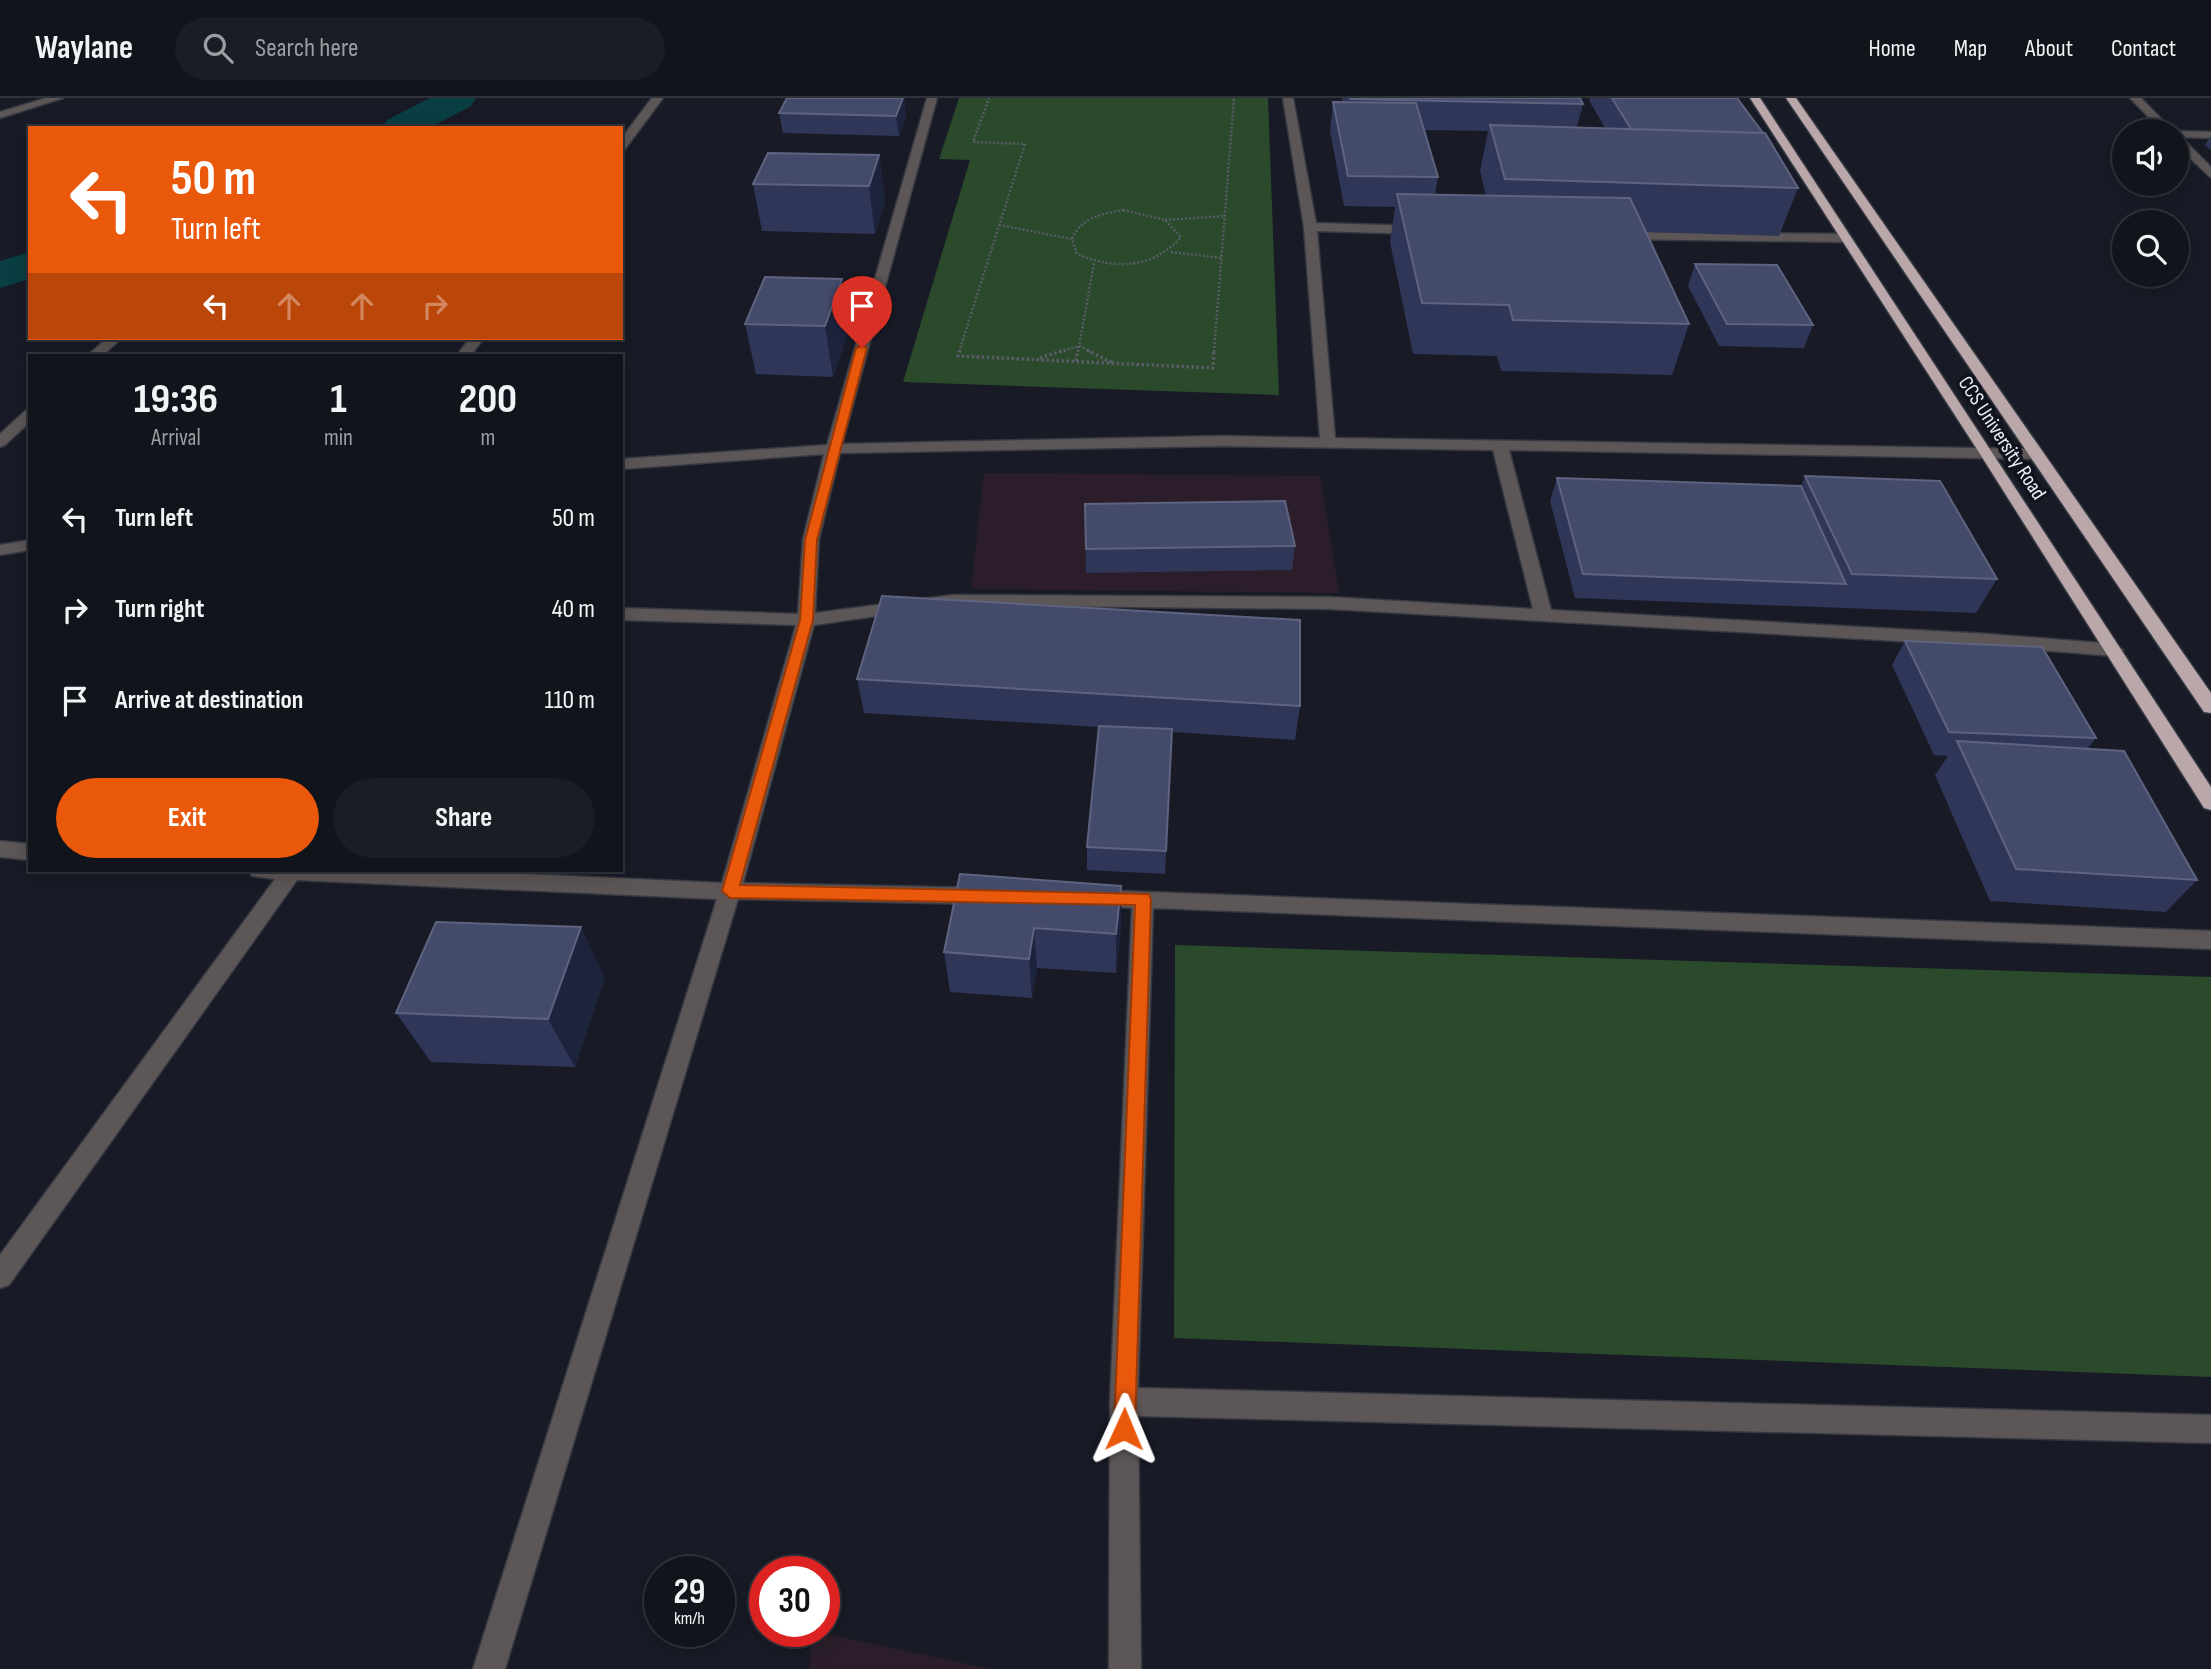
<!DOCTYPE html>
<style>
body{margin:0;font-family:"Sofia Sans Condensed",sans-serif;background:#1b1d25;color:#f1f3f6;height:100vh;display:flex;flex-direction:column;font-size:26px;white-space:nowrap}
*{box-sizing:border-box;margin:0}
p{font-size:23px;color:#9c9ea3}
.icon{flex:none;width:38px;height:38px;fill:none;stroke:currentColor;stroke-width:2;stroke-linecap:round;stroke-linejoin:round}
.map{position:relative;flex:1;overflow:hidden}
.panel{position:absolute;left:28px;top:256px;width:595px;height:518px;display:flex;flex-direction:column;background:#12141c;border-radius:0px;box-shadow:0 4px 18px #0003,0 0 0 2px #31333b}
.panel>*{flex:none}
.banner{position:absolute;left:28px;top:28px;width:595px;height:214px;border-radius:0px;box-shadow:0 4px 18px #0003,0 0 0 2px #31333b;background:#ea580c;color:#fff;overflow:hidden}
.controls{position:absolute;left:2112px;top:21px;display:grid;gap:14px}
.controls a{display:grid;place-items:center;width:77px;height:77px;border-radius:50%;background:#12141c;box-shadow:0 4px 18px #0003,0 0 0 2px #31333b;font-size:35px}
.speed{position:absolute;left:644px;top:1458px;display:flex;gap:14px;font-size:35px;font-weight:700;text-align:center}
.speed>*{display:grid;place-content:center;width:91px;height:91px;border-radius:50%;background:#12141c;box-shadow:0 4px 18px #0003,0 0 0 2px #31333b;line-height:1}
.speed small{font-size:18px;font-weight:400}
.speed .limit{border:10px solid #d22;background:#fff;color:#111}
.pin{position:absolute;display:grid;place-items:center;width:60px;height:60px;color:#fff;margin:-72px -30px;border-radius:50% 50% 50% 0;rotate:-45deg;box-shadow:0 0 7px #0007}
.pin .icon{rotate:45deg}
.me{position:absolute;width:77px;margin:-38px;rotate:1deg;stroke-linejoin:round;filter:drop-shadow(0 0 5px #0008)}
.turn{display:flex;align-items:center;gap:24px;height:147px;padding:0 28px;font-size:32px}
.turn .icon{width:91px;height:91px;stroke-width:2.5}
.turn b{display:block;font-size:49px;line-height:60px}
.lanes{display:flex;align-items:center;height:66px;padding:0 28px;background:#0003;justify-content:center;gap:35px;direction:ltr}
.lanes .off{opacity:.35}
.eta{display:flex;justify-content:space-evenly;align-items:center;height:119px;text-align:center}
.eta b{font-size:42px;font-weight:700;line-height:49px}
.button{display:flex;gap:14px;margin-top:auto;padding:14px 28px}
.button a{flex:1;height:80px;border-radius:42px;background:#ea580c;color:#fff;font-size:28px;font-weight:700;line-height:80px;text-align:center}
.button a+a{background:#1b1d25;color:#f1f3f6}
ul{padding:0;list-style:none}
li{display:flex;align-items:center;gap:21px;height:91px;padding:0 28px}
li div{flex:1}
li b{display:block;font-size:26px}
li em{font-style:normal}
header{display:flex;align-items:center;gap:42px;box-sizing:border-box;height:98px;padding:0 35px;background:#12141c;border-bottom:2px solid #31333b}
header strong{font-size:33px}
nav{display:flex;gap:38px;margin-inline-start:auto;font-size:24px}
.search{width:490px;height:63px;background:#1b1d25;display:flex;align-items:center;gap:18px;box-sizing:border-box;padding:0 24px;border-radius:38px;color:#9c9ea3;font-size:26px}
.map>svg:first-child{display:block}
</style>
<header>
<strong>Waylane</strong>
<div class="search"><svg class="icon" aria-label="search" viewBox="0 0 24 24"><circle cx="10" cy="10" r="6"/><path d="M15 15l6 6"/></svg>Search here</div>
<nav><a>Home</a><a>Map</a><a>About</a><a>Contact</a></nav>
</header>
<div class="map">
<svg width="2211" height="1571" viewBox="0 0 2211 1571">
<rect width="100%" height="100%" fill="#181b26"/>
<path fill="#2b1e2a" d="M984,375L1320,378L1339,495L971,491Z
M812,1533L991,1571H809Z"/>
<path fill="#2a4a2b" d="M959,0H1268L1279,297L903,284L970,62L939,61Z
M1175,847L2211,879V1279L1174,1240Z"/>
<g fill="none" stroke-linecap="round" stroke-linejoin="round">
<path fill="#093e42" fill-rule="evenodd" d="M430,0H476L471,8L429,30H381L387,22Z
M30,154V181L0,190V163Z"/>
<defs>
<path id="minor" d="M46,0H63L0,20V14Z
M652,0H663L625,51L621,52V41Z
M927,0H937L842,346L1223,338L1320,340L1304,129L1283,0H1293L1316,125L1419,128L1425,132L1419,136L1317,133L1335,340L2036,351L2044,356L2036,361L1509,352L1551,512L1988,536L2114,546L2123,552L2114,558L1988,548L1329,511L953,507L814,527L743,785L984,790L991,792L995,798L991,804L984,806L738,801L505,1571H473L717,801L297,782L9,1187L0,1190V1157L275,781L252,778L249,772H433L722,785L796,527L621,522V510L798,516L803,441L824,356L621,371V361L827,347ZM1223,348L1493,352L1533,511L1329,499L953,497L815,515L819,441L840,355Z
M2130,0H2141L2173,33H2162Z
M2174,33H2177L2211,34V40L2181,39L2211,69V80L2177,48V33Z
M1619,134L1846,136L1852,140L1846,144L1615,141V135Z
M107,240H122L103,257H88Z
M470,240H484L471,257H457Z
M30,312V324L5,347L0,349V336L25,313Z
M30,442V452L0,457V447Z
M0,743L30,746V762L0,759Z
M1093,792L2211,833V851L1153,810L1138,1290L2211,1317V1345L1138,1318L1141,1571H1109L1110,1304L1132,810L1086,806L1082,800L1086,794Z"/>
<path id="highway" d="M1750,0H1760L2211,689V712L2204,710L1980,356Z
M1786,0H1796L2211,595V615L2204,614Z"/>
</defs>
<use href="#minor" stroke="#363943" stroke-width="3"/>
<use href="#highway" stroke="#363943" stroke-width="3"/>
<path stroke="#595c66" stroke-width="2.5" stroke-dasharray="2 2" stroke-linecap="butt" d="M1123,112L1165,122L1181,139C1152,171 1116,172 1077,156L1072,141C1081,119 1102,116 1123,112Z
M1165,122L1225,118
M999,127L1072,141
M1171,154L1222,160
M959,254L1025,46L973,44L989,0
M1060,254L1079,248L1091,254
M1078,254L1094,165
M1214,254L1234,0"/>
<path stroke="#595c66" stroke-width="3.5" stroke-dasharray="2.5 2.5" stroke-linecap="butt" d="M960,252L958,258L1213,270L1214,252
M1087,252L1113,265
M1040,260L1065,252
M1076,263L1078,252"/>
<use href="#minor" fill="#5d5657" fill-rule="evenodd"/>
<use href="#highway" fill="#b9a7a9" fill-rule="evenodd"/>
</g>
<path fill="#2f3658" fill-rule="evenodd" d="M787,0H904L906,18L899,38L783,35L779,15Z
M1342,0H1580L1583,6L1577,29L1605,30L1589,2L1590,0H1737L1798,90L1779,138L1646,134L1689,226L1672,277L1501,273L1497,258L1413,256L1390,144L1395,109L1344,108L1330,33L1333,4H1343ZM1424,32L1488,33L1480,73L1486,98L1435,97L1438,79Z
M2211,37V52L2205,47Z
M879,57L885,104L875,136L762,133L753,86Z
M1695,166L1813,227L1804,250L1719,248L1688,188Z
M765,179L849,231L833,279L756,276L745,226Z
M1805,378L1997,481L1976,515L1575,500L1550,403L1557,380L1801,388Z
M1085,406L1295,448L1292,472L1086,475Z
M1905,543L2096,640L2087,651L2197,782L2166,814L1990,803L1935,677L1948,658L1934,657L1892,567Z
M857,581L1300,608L1295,642L1172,634L1165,776L1087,772V749L1099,629L864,615Z
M1121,788V828L1116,875L1037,870L1032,900L950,894L944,854Z
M605,879L575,969L431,964L396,915Z"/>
<path fill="#1d233d" d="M903,0H904L906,18L899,38L896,18Z
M879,57L885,104L875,136L869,88Z
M842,181L849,231L833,279L825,228Z
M1121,788V828L1116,875V836Z
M581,829L605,879L575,969L548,921Z
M1034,830L1037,870L1032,900L1029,861Z"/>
<path fill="#444a69" stroke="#5e637f" stroke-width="2" d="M787,0H903L896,18L779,15Z
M1350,0H1580L1583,6L1350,1Z
M1612,0H1737L1763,35L1631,31Z
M1333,4L1416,5L1438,79L1348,78Z
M1490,27L1765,35L1798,90L1505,81Z
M768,55L879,57L869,88L753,86Z
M1397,96L1630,100L1689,226L1513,222L1509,207L1422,205Z
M1695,166L1777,167L1813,227L1727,226Z
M765,179L842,181L825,228L745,226Z
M1805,378L1940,383L1997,481L1852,476Z
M1557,380L1801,388L1846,486L1583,476Z
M1285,403L1295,448L1086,451L1085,406Z
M882,498L1300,522V608L857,581Z
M1905,543L2042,549L2096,640L1949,634Z
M1099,628L1172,631L1166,753L1087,749Z
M1957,643L2124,653L2197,782L2016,771Z
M960,776L1121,788L1116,836L1034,830L1029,861L944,854Z
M436,824L581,829L548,921L396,915Z"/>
<path fill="#ea580c" stroke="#983908" stroke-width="2" d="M862,247L867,250L817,442L813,522L740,787L1149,796L1151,801L1135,1331L1132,1338L1124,1341L1117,1338L1114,1331L1135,807L730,800L722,793L800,522L805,442L856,250Z"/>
<g text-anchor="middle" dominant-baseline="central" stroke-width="7" stroke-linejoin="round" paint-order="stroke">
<g font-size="21" fill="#eceef6" stroke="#10121c">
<text transform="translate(2002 340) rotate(57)">CCS University Road</text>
</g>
</g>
</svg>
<div class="controls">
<a><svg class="icon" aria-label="sound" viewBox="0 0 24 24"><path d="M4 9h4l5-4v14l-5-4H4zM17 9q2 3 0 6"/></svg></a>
<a><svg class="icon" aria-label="search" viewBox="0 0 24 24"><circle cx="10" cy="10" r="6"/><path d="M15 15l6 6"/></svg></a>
</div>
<div class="speed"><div>29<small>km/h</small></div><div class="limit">30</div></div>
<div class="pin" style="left:862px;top:250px;background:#d93025"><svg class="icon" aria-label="arrive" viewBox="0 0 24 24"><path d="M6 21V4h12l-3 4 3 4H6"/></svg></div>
<svg class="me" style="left:1124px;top:1331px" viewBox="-20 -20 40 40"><path d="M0-17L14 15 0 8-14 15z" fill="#ea580c" stroke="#fff" stroke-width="4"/></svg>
<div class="banner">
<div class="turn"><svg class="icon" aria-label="left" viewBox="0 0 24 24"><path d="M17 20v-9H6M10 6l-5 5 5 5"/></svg><div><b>50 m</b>Turn left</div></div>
<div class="lanes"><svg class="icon" aria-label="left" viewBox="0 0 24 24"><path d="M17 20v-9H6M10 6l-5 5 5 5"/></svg><svg class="icon off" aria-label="ahead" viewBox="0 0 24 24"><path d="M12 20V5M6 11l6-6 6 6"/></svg><svg class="icon off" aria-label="ahead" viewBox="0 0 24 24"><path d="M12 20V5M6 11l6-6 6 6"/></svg><svg class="icon off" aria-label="right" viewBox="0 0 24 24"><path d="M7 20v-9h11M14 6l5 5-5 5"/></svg></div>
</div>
<section class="panel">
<div class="eta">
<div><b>19:36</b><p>Arrival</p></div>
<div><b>1</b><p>min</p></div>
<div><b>200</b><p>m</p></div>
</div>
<ul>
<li><svg class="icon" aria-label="left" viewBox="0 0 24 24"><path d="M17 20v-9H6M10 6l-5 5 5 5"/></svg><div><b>Turn left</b></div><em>50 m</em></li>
<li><svg class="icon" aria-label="right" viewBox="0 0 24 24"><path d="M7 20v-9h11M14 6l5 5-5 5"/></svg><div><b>Turn right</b></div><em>40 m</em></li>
<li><svg class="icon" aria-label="arrive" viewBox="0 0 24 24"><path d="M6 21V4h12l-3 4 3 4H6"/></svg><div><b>Arrive at destination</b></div><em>110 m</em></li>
</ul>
<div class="button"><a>Exit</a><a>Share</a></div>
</section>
</div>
